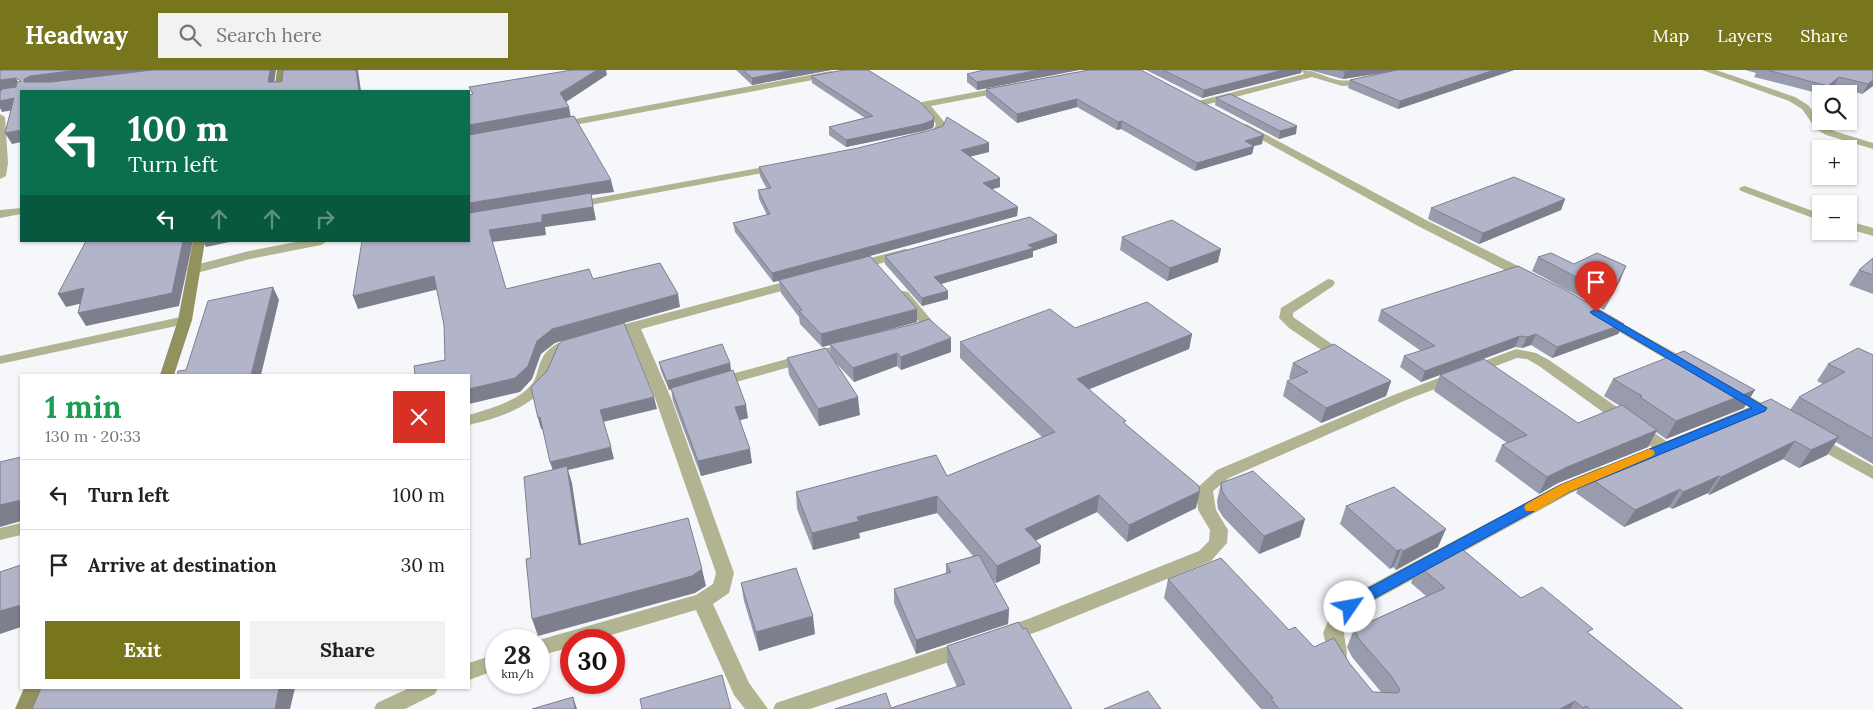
<!DOCTYPE html>
<meta charset="utf-8">
<style>
body{margin:0;font-family:Lora,serif;background:#f2f2f2;color:#222;height:100vh;display:flex;flex-direction:column;font-size:19px;white-space:nowrap}
*{box-sizing:border-box;margin:0}
p{font-size:16px;color:#767676}
.icon{flex:none;width:28px;height:28px;fill:none;stroke:currentColor;stroke-width:2;stroke-linecap:round;stroke-linejoin:round}
.map{position:relative;flex:1;overflow:hidden}
.side{position:absolute;left:20px;top:304px;width:450px;height:315px;display:flex;flex-direction:column;background:#fff;border-radius:0px;box-shadow:0 1px 4px #0004}
.side>*{flex:none}
.banner{position:absolute;left:20px;top:20px;width:450px;height:152px;border-radius:0px;box-shadow:0 1px 4px #0004;background:#0b6e4f;color:#fff;overflow:hidden}
.controls{position:absolute;left:1812px;top:15px;display:grid;gap:10px}
.controls a{display:grid;place-items:center;width:45px;height:45px;border-radius:0px;background:#fff;box-shadow:0 1px 4px #0004;font-size:25px}
.speed{position:absolute;left:485px;top:559px;display:flex;gap:10px;font-size:25px;font-weight:700;text-align:center}
.speed>*{display:grid;place-content:center;width:65px;height:65px;border-radius:50%;background:#fff;box-shadow:0 1px 4px #0004;line-height:1}
.speed small{font-size:12px;font-weight:400}
.speed .limit{border:8px solid #d22;background:#fff;color:#111}
.pin{position:absolute;display:grid;place-items:center;width:42px;height:42px;color:#fff;margin:-51px -21px;border-radius:50% 50% 50% 0;rotate:-45deg;box-shadow:0 0 5px #0007}
.pin .icon{rotate:45deg}
.me{position:absolute;width:55px;margin:-28px;rotate:57deg;stroke-linejoin:round;filter:drop-shadow(0 0 4px #0008)}
.turn{display:flex;align-items:center;gap:18px;height:105px;padding:0 25px;font-size:22px}
.turn .icon{width:65px;height:65px;stroke-width:2.5}
.turn b{display:block;font-size:35px;line-height:42px}
.lanes{display:flex;align-items:center;height:48px;padding:0 25px;background:#0003;justify-content:center;gap:25px;direction:ltr}
.lanes .off{opacity:.35}
.round{display:grid;place-items:center;flex:none;width:52px;height:52px;border-radius:0px;background:#f2f2f2}
.headline{display:flex;align-items:center;justify-content:space-between;height:85px;padding:0 25px}
h1{font-size:30px;font-weight:800;line-height:38px;color:#1e9e55}
.action{display:flex;gap:10px;margin-top:auto;padding:10px 25px}
.action a{flex:1;height:58px;border-radius:0px;background:#77761d;color:#fff;font-size:20px;font-weight:800;line-height:58px;text-align:center}
.action a+a{background:#f2f2f2;color:#222}
ul{padding:0;list-style:none}
li{display:flex;align-items:center;gap:15px;height:70px;padding:0 25px;border-top:1px solid #e0e0e0}
li div{flex:1}
li b{display:block;font-size:19px}
li em{font-style:normal}
header{display:flex;align-items:center;gap:30px;box-sizing:border-box;height:70px;padding:0 25px;background:#77761d;color:#fff}
header strong{font-size:24px}
nav{display:flex;gap:28px;margin-inline-start:auto;font-size:18px}
.search{width:350px;height:45px;background:#f2f2f2;display:flex;align-items:center;gap:12px;box-sizing:border-box;padding:0 18px;border-radius:0px;color:#767676;font-size:19px}
.map>svg:first-child{display:block}
</style>
<header>
<strong>Headway</strong>
<div class="search"><svg class="icon" aria-label="search" viewBox="0 0 24 24"><circle cx="10" cy="10" r="6"/><path d="M15 15l6 6"/></svg>Search here</div>
<nav><a>Map</a><a>Layers</a><a>Share</a></nav>
</header>
<div class="map">
<svg width="1873" height="639" viewBox="0 0 1873 639">
<rect width="100%" height="100%" fill="#f6f7fb"/>
<g fill="none" stroke-linecap="round" stroke-linejoin="round">
<path fill="#b2b491" fill-rule="evenodd" d="M1302,0C1314,0 1322,6 1334,9C1345,12 1356,10 1367,7L1372,10L1357,15L1342,16L1312,7L1201,36L1196,33L1198,31L1304,4Z
M1702,0H1716L1795,27L1808,35L1824,55L1834,61L1873,73V79L1826,65L1816,59L1802,39L1789,31Z
M831,1L834,2V6L559,58L554,55L559,52Z
M1007,16L1012,19L1010,21L931,36L946,54L943,61L922,69L917,66L934,59L936,54L920,34L922,32Z
M0,44L5,47L8,93L6,106L0,109Z
M1246,54L1426,150L1534,204L1535,207L1529,211L1524,210L1418,156L1242,59L1241,57Z
M780,94L784,95L785,97L784,99L574,138L568,135L574,132Z
M1745,116L1821,144V151L1741,121L1739,119L1741,117Z
M21,138V144L0,148V140Z
M1849,151L1873,158V166L1849,159Z
M301,171H327L321,175L250,189L193,204L187,200L188,197L249,181Z
M905,179L909,180L911,183L909,186L855,200L849,196L851,193Z
M799,208L804,209L805,212L804,215L641,259L671,328L734,503L729,523L713,534L749,613L768,639H745L734,625L696,540L594,570H571V577L539,586V570L696,525L713,514L716,503L655,328L628,262L608,267L601,263L603,260Z
M1328,209L1333,210L1335,213L1333,216L1293,243V247L1349,286L1351,289L1349,292H1339L1289,258L1279,248L1281,238Z
M903,221L908,222L933,252L928,261L911,266L904,262L906,259L917,255L919,252L896,225Z
M1604,243L1693,293L1695,296L1693,299H1683L1599,250L1597,247Z
M185,246L192,250L190,253L0,294V286Z
M574,268L579,269L581,272L579,275L558,286C554,295 552,306 547,314C531,338 495,349 469,355V345C490,338 517,332 532,314C536,309 537,302 539,296C545,278 557,272 574,268Z
M850,272L855,273L857,276L855,279L718,317L713,315L711,312L713,309Z
M1516,279L1536,283L1549,290L1669,373L1671,377L1669,381L1663,382L1657,381L1539,296L1527,289L1517,288L1406,330L1229,408L1213,421L1216,440L1228,460L1227,473L1211,491L1042,560L1005,573L998,571L995,565L998,559L1028,549L1199,481L1209,471L1210,460L1198,440L1196,419L1217,400L1396,324Z
M1732,316L1777,342L1780,345L1777,348H1767L1727,324L1724,321L1727,318Z
M1814,364L1873,396V409L1808,373L1806,369L1808,365Z
M1601,397L1607,399L1609,403L1607,407L1571,423L1366,535C1361,539 1354,543 1350,547C1336,561 1352,578 1345,593L1338,595L1331,593L1323,563L1333,539L1352,525L1559,415Z
M21,453V465L0,470V458Z
M966,570L973,572L976,578L973,584L810,639H773L776,633Z
M496,584V600L469,610V593Z
M409,618H438L435,624L405,639H374L377,633Z"/>
<path fill="#91925e" fill-rule="evenodd" d="M277,0H287L284,21H274Z
M193,171H205L192,250L174,305H160L178,250Z
M24,618H44L35,639H15Z"/>
</g>
<path fill="#999cad" d="M736,0H831L752,15Z
M984,0H1079L977,20L967,12V4Z
M1089,0L1262,74L1254,76L1252,84L1195,101L1121,59L1117,60L1077,37L1017,53L986,27V19Z
M1146,0H1302L1301,3L1202,28Z
M1309,0H1514L1398,39L1348,18L1350,10L1385,2L1343,9Z
M1745,0H1873V16L1862,24L1834,16L1824,24H1821L1754,7L1756,3Z
M811,6L934,54L933,58L923,61L846,77L829,65V57L865,48L812,13Z
M1216,28L1296,64L1279,69L1215,35Z
M989,82L970,86L1000,117L992,119L1018,137L1017,146L870,186L917,252L862,266L951,282L901,300L897,296L854,312L833,290L860,345L819,356L789,305L787,288L831,286L830,275L822,277L800,254L799,247L781,223L779,211L773,212L735,162L733,153L767,145L759,129L758,120L767,119L760,106L759,97Z
M1565,129L1561,140L1479,174L1428,149L1431,138Z
M1122,167L1218,192L1167,211L1120,180Z
M1057,173L1033,181V187L941,214L948,229L922,236L885,194V186Z
M1538,187L1574,194L1626,196L1604,240L1532,201Z
M1873,188V224L1849,215L1859,200Z
M1381,240L1624,254L1618,264L1552,288L1531,275L1522,278L1515,277L1421,312L1400,297L1404,286L1421,281L1378,251Z
M1075,258L1192,264L1189,279L1089,319L1126,355L1196,438L1127,472L1097,442L1036,470L1040,493L996,513L991,508L1009,539L1008,554L916,584L894,533V519L946,504V494L973,486L937,443L859,463L860,468L813,480L797,439L796,422L947,406L1042,367L960,288V272Z
M1873,285V394L1836,372L1827,385L1799,398L1783,389L1709,425L1708,423L1672,439L1669,437L1624,457L1576,423L1586,405L1790,340L1799,327L1823,314L1817,311L1828,294Z
M659,292L730,293L731,301L748,348L740,350L752,393L701,406L673,331L671,319L669,320L661,301Z
M1293,293L1391,311L1386,326L1321,353L1283,326L1287,311L1291,309L1289,308Z
M1440,305L1578,353L1620,336L1604,326L1613,309L1744,338L1666,369L1656,362L1648,377L1558,413L1539,424L1495,391L1502,375L1507,373L1434,321Z
M1221,413L1300,467L1259,484L1223,447L1218,439L1217,431Z
M1346,436L1438,477L1396,500L1393,497L1390,499L1340,454Z
M1418,495L1521,528L1590,564L1683,639H1261L1164,528L1168,509L1289,560L1314,577L1350,594L1373,622H1381L1352,587L1347,577L1354,559L1426,526L1411,513Z
M741,513L815,564L759,581L744,531Z
M947,576L1072,639L891,638L957,617L947,594Z"/>
<path fill="#7d7f8d" d="M77,0H164L30,19L24,12V9L30,6Z
M270,0H276L273,21L268,12Z
M356,0H358L361,21H359Z
M597,0H606L607,5L563,34L560,23Z
M793,0H831L752,15V8Z
M1039,0H1079L977,20V12Z
M1283,0H1302L1301,3L1202,28L1204,20Z
M1353,0H1401L1343,9L1345,1Z
M1494,0H1514L1398,39L1400,31Z
M1839,7L1834,16L1823,24L1828,16Z
M16,8L21,18L0,21V10Z
M1873,10V16L1862,24L1868,14Z
M14,28L20,39L2,42L0,38V31Z
M1077,29V37L1017,53V44Z
M569,37L571,48L469,67V55Z
M934,47V54L933,58L923,61L846,77V70Z
M1122,51L1121,59L1117,60L1118,52Z
M1297,56L1296,64L1279,69L1280,61Z
M21,60V72L12,74L5,63Z
M1264,65L1262,74L1254,76L1252,84L1195,101L1197,93L1245,71Z
M989,73V82L961,89V80Z
M1000,108V117L983,122V113Z
M611,110L614,122L591,125L596,150L545,157L546,165L492,172L489,160L469,145V133Z
M1565,129L1561,140L1479,174L1483,163Z
M1018,137L1017,146L773,212L772,203Z
M1057,165V173L1033,181V187L934,216V207Z
M183,171H193L179,236L86,256L78,243Z
M203,171H234L206,177Z
M1221,179L1218,192L1167,211L1170,198Z
M1626,196L1620,211L1604,240L1611,225Z
M434,206L439,219L358,239L353,226Z
M273,217L279,230L261,305H251Z
M84,218L92,231L66,237L58,224Z
M948,221V229L922,236V228Z
M678,224L680,237L555,273L541,284L532,309L520,322L469,334V319L537,271L552,259Z
M917,239V252L822,277L821,264Z
M1624,254L1618,264L1552,288L1557,277Z
M1192,264L1189,279L1075,325L1077,309Z
M1536,264L1531,275L1522,278L1527,267Z
M1520,266L1515,277L1421,312L1425,301Z
M951,268V282L901,300V287Z
M897,283V296L854,312L853,298Z
M730,293L731,302L669,320L667,311Z
M1391,311L1386,326L1321,353L1326,338Z
M1755,320L1744,338L1666,369L1676,351Z
M654,327L657,339L603,352L600,340Z
M858,327L860,345L819,356L818,339Z
M746,335L748,348L737,351L735,337Z
M540,347L544,359H541L538,348Z
M1657,360L1648,377L1558,413L1539,424L1547,407L1567,397Z
M1839,367L1827,385L1799,398L1811,380Z
M1795,371L1783,389L1709,425L1721,407Z
M611,377L614,389L568,400L572,413L584,492L550,392Z
M750,379L752,393L701,406L698,391Z
M1719,406L1708,423L1672,439L1683,422Z
M1680,419L1669,437L1624,457L1635,440Z
M1200,421L1196,438L1127,472L1129,455Z
M1099,425L1097,442L1024,476L1025,459Z
M937,426V443L859,463L860,468L813,480L812,463L857,447Z
M21,430V451L0,457V435Z
M1305,449L1300,467L1259,484L1264,466Z
M1446,459L1438,477L1396,500L1403,481Z
M1041,476L1040,493L996,513L997,496Z
M1401,479L1393,497L1390,499L1397,481Z
M702,499L706,516L695,523L538,566L532,549Z
M21,535V557L0,564V541Z
M1009,539L1008,554L916,584V570Z
M813,546L815,564L759,581L756,562Z
M279,618H295L290,639H275Z
M573,627L577,639H575Z
M1575,631L1570,639H1560Z"/>
<path fill="#b2b5c9" stroke="#7d7f8d" d="M0,0H77L30,6L24,9V12H51L152,0H270L268,12H280L282,11L283,0H356L359,21H21V60L5,63L14,28L0,31V23L2,19L16,17L17,12L21,11L16,8L0,10Z
M572,0H597L560,23L569,37L469,55V25L473,24L469,17Z
M743,0H793L752,8Z
M844,0H868L920,32L934,47L933,50L923,54L846,70L829,57L873,46L811,6Z
M984,0H1039L977,12L967,4Z
M1089,0H1141L1264,65L1245,71L1254,76L1197,93L1122,51L1118,52L1077,29L1017,44L986,19Z
M1163,0H1283L1204,20Z
M1340,0H1353L1345,1Z
M1397,0H1494L1400,31L1350,10Z
M1767,0H1873V10L1868,14L1839,7L1828,16Z
M1230,24L1297,56L1280,61L1216,28Z
M574,46L611,110L469,133V65Z
M947,47L989,73L961,80L1000,108L983,113L1018,137L772,203L733,153L770,144L758,120L771,118L759,97L858,78L931,60L943,56Z
M1514,107L1565,129L1483,163L1431,138Z
M591,123L593,137L542,145V152L489,160L506,219L589,199L593,209L660,193L678,224L552,259L537,271L528,296L515,308L469,319V305H415L414,296L445,290L444,255L434,206L353,226L362,171H469V143Z
M1030,147L1057,165L1028,175L1034,178L934,207L948,221L922,228L885,186Z
M1172,150L1221,179L1170,198L1122,167Z
M86,171H183L172,223L78,243L84,218L58,224Z
M1551,183L1574,194L1597,183L1626,196L1611,225L1538,187Z
M870,186L917,239L821,264L799,241L802,240L779,210Z
M1873,188V205L1859,200Z
M1518,196L1562,218L1624,254L1557,277L1536,264L1527,267L1520,266L1425,301L1404,286L1435,276L1381,240Z
M273,217L251,305H177L178,301L186,300L208,231Z
M1147,232L1192,264L1077,309L1126,351L1123,352L1199,416L1200,421L1129,455L1099,425L1025,459L1041,476L997,496L937,426L857,447L859,451L812,463L796,422L936,385L947,406L1055,362L960,272L1050,239L1075,258Z
M929,249L951,268L901,287L897,283L853,298L830,274L914,254Z
M624,253L654,327L600,340L611,377L550,392L540,347L538,348L531,317L547,301L559,274L562,271Z
M722,274L730,293L667,311L659,292Z
M1334,274L1391,311L1326,338L1287,311L1308,302L1293,293Z
M826,278L858,327L818,339L787,288Z
M1858,278L1873,285V369L1799,327L1845,302L1828,294Z
M1684,281L1755,320L1676,351L1640,327L1642,326L1613,309Z
M1484,289L1578,353L1622,335L1657,360L1567,397L1547,407L1502,375L1527,365L1440,305Z
M733,300L746,335L735,337L750,379L698,391L671,318Z
M1771,329L1839,367L1811,380L1795,371L1721,407L1719,406L1683,422L1680,419L1635,440L1586,405Z
M21,387V430L0,435V392Z
M567,396L579,475L688,448L702,499L692,506L532,549L526,489L531,488L524,407Z
M1253,401L1305,449L1264,466L1227,429L1222,421L1221,413Z
M1394,417L1446,459L1403,481L1401,479L1397,481L1346,436Z
M1456,474L1521,528L1542,517L1593,559L1587,562L1683,639H1590L1586,636L1583,638L1575,631L1560,639H1279L1271,629L1273,628L1168,509L1221,488L1289,560L1295,557L1314,577L1334,568L1350,594L1373,622L1398,623L1400,620L1392,607L1359,569L1354,559L1445,518L1418,495Z
M979,485L1009,539L916,570L894,519L951,502L946,494Z
M21,495V535L0,541V502Z
M796,498L813,546L756,562L741,513Z
M1019,552L1023,559L1026,558L1072,639H835L886,623L891,638L965,614L947,576Z
M722,605L731,639H642L640,629Z
M41,618H279L275,639H32Z
M1148,621L1161,639H1104Z
M573,627L575,639H532Z"/>
<path fill="#1a73e8" stroke="#114b97" d="M1596,239L1767,338L1765,341L1569,422L1364,534C1357,539 1353,544 1345,541L1342,537L1354,526L1560,415L1752,338L1592,244L1590,242Z"/>
<path fill="#f59e0b" d="M1649,379L1653,380L1655,383L1653,386L1569,422L1536,441H1526L1524,437L1526,434L1560,415Z"/>
</svg>
<div class="controls">
<a><svg class="icon" aria-label="search" viewBox="0 0 24 24"><circle cx="10" cy="10" r="6"/><path d="M15 15l6 6"/></svg></a>
<a>+</a>
<a>−</a>
</div>
<div class="speed"><div>28<small>km/h</small></div><div class="limit">30</div></div>
<div class="pin" style="left:1596px;top:242px;background:#d93025"><svg class="icon" aria-label="arrive" viewBox="0 0 24 24"><path d="M6 21V4h12l-3 4 3 4H6"/></svg></div>
<svg class="me" style="left:1350px;top:537px" viewBox="-20 -20 40 40"><circle r="19" fill="#fff"/><path d="M0-13L10 11 0 6-10 11z" fill="#1a73e8"/></svg>
<div class="banner">
<div class="turn"><svg class="icon" aria-label="left" viewBox="0 0 24 24"><path d="M17 20v-9H6M10 6l-5 5 5 5"/></svg><div><b>100 m</b>Turn left</div></div>
<div class="lanes"><svg class="icon" aria-label="left" viewBox="0 0 24 24"><path d="M17 20v-9H6M10 6l-5 5 5 5"/></svg><svg class="icon off" aria-label="ahead" viewBox="0 0 24 24"><path d="M12 20V5M6 11l6-6 6 6"/></svg><svg class="icon off" aria-label="ahead" viewBox="0 0 24 24"><path d="M12 20V5M6 11l6-6 6 6"/></svg><svg class="icon off" aria-label="right" viewBox="0 0 24 24"><path d="M7 20v-9h11M14 6l5 5-5 5"/></svg></div>
</div>
<section class="side">
<div class="headline"><div><h1>1 min</h1><p>130 m · 20:33</p></div><a class="round" style="background:#d93025;color:#fff"><svg class="icon" aria-label="close" viewBox="0 0 24 24"><path d="M6 6l12 12M18 6L6 18"/></svg></a></div>
<ul>
<li><svg class="icon" aria-label="left" viewBox="0 0 24 24"><path d="M17 20v-9H6M10 6l-5 5 5 5"/></svg><div><b>Turn left</b></div><em>100 m</em></li>
<li><svg class="icon" aria-label="arrive" viewBox="0 0 24 24"><path d="M6 21V4h12l-3 4 3 4H6"/></svg><div><b>Arrive at destination</b></div><em>30 m</em></li>
</ul>
<div class="action"><a>Exit</a><a>Share</a></div>
</section>
</div>
